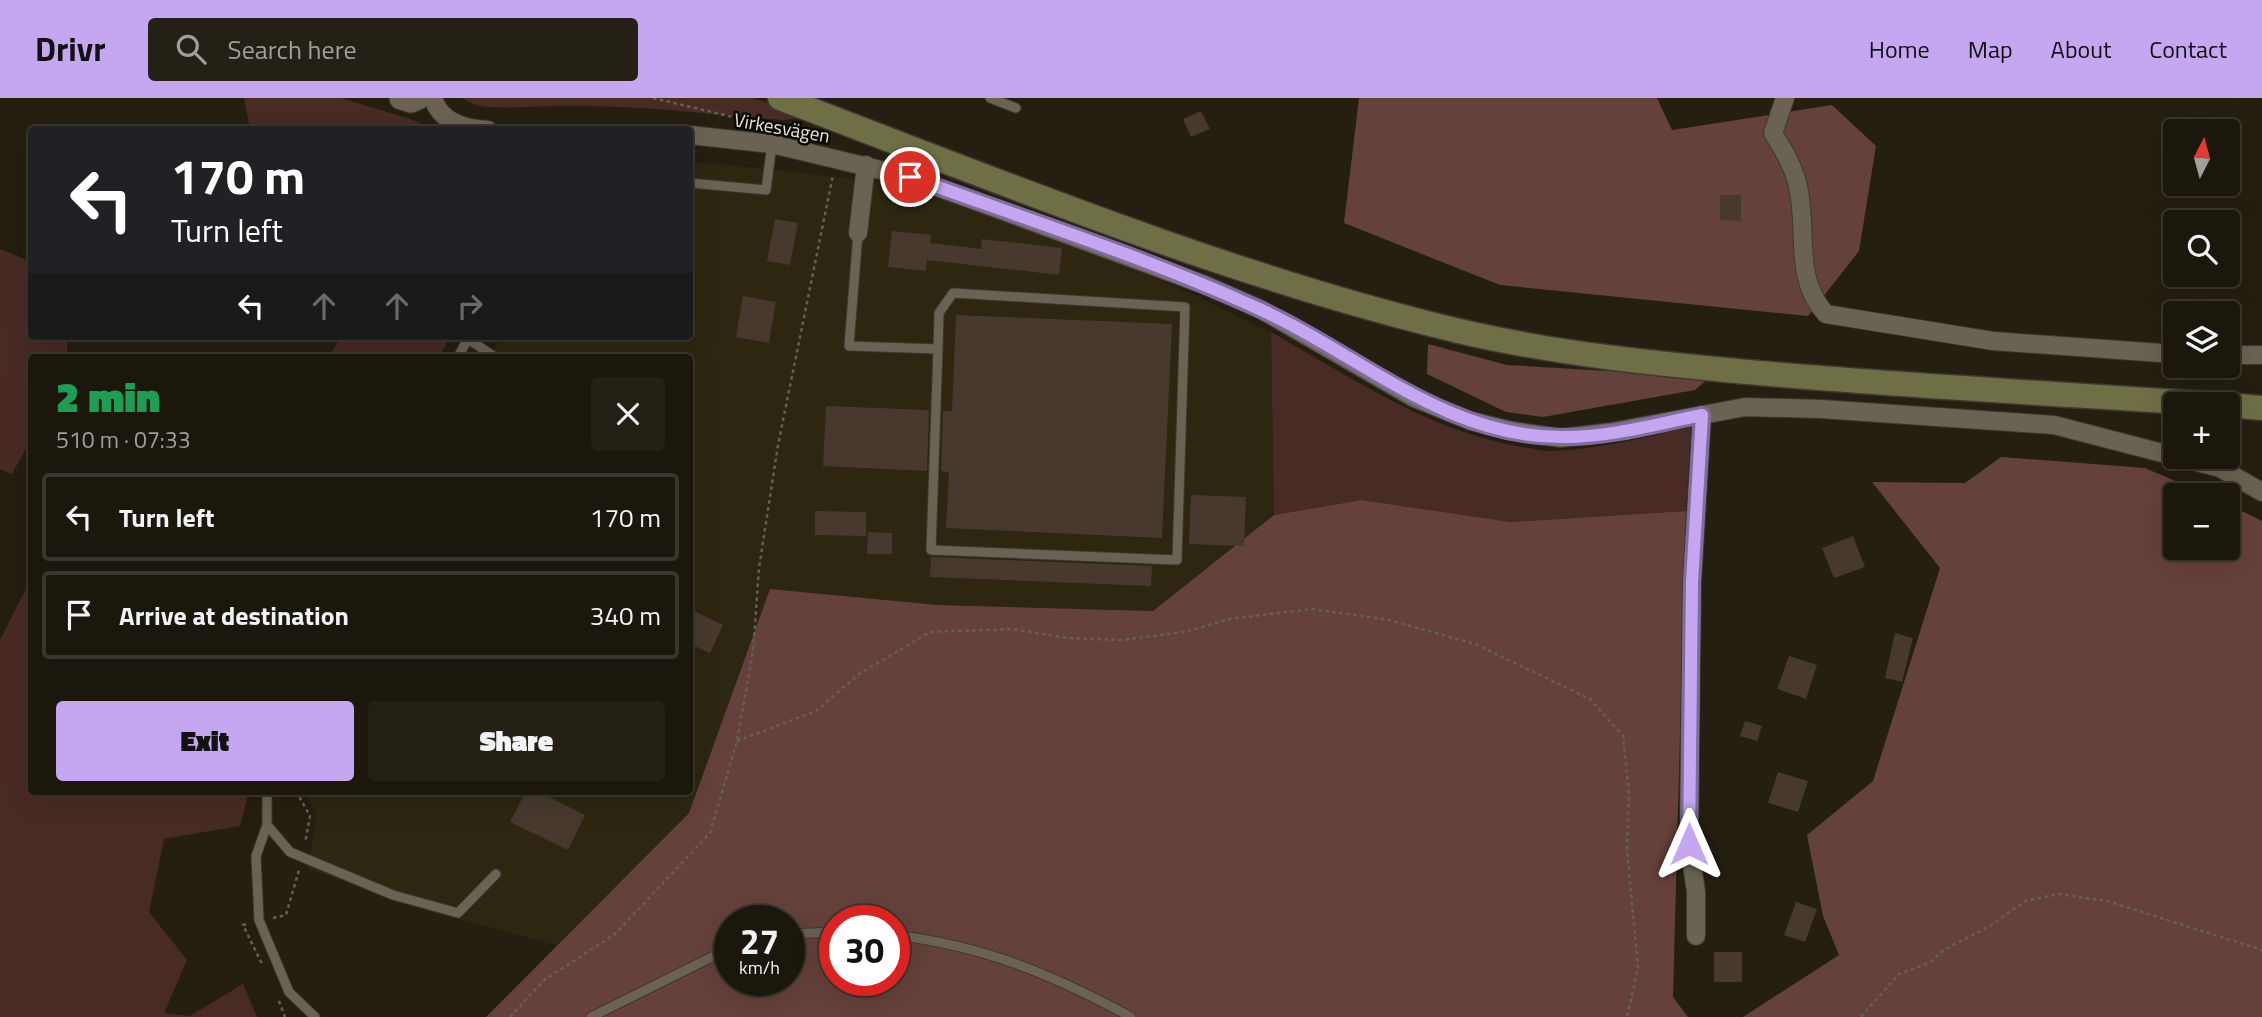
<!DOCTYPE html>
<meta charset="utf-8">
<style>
body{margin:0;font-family:"Titillium Web",sans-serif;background:#242015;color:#f1f3f6;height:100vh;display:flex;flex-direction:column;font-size:26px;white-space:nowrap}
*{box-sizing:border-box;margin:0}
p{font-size:23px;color:#a09f9d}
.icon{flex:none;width:38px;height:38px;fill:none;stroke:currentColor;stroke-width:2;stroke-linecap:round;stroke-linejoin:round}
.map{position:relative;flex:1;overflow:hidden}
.drawer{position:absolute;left:28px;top:256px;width:665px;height:441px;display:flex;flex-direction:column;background:#1b170c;border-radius:7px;box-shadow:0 7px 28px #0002,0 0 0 2px #39362d}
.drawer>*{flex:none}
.hud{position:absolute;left:28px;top:28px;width:665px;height:214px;border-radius:7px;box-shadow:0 7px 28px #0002,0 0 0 2px #39362d;background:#202124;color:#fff;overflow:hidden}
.needle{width:46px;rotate:6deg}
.buttons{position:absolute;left:2163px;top:21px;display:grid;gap:14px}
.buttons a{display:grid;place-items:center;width:77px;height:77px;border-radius:7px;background:#1b170c;box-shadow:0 7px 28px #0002,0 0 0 2px #39362d;font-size:35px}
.speed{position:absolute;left:714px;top:807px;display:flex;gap:14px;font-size:35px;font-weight:700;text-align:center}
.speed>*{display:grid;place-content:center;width:91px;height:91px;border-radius:50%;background:#1b170c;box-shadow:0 7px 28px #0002,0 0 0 2px #39362d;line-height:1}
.speed small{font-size:18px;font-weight:400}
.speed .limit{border:10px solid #d22;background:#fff;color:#111}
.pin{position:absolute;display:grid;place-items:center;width:60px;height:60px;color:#fff;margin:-30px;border:4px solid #fff;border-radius:50%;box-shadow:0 2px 7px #0007}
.me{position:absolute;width:77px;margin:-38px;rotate:0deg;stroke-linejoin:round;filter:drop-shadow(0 0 5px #0008)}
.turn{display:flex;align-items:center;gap:24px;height:147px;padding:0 28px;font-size:32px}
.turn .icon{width:91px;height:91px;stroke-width:2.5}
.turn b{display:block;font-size:49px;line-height:60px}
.lanes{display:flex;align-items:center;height:66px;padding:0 28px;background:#0003;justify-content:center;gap:35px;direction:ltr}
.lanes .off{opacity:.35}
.round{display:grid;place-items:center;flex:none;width:74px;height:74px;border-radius:7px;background:#242015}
.head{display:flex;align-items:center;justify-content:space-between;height:119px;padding:0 28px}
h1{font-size:42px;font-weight:800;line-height:52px;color:#1e9e55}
.action{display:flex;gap:14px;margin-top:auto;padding:14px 28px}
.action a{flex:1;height:80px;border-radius:7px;background:#c5a7f1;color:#111;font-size:28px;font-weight:800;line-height:80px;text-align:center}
.action a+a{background:#242015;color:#f1f3f6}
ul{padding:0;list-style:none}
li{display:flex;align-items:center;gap:21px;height:88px;margin:0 14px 10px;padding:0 14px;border:4px solid #39362d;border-radius:7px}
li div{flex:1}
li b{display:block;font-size:26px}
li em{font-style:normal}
header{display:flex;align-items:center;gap:42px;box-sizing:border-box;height:98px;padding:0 35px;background:#c5a7f1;color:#111}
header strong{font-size:33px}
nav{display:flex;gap:38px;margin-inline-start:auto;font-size:24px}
.search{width:490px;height:63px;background:#242015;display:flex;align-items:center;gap:18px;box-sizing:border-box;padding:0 24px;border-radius:7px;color:#a09f9d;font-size:26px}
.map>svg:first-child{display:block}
</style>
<header>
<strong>Drivr</strong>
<div class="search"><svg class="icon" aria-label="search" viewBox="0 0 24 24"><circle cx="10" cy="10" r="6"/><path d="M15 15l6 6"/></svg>Search here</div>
<nav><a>Home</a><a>Map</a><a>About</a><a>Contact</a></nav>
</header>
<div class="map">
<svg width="2262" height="919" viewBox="0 0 2262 919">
<rect width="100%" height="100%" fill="#241f10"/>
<path fill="#2d2610" d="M690,63L902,86L1067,143L1179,190L1271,234L1274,417L1153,513L938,507L770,491L689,715L559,848L393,803L308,770L317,717L303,693H690V259H489L501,238H690Z"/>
<path fill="#492b25" d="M244,0H341L413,22L432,31H250Z
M463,0H753L810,19L782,22C705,16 629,6 552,8C531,8 477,15 463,0Z
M0,151L31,164L32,238H67V259H32L31,341L12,376L0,371Z
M1271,234C1350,279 1431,334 1522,349C1532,350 1544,354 1554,353C1600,351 1646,339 1691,329L1686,413L1511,424L1361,402L1274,417Z
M341,238H450L439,259H329Z
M31,481L32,693H249L240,728L164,741L149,814L187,862L164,915L190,918L243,886L257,919H0V542Z"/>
<path fill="#65413b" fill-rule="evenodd" d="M1359,0H1657L1672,32L1832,7L1876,48L1859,153L1808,218L1500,187L1344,125Z
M1428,246L1507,267L1710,279L1695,292L1543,319L1506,314L1427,276Z
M2001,359L2145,370L2208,397H2175V450H2228V406L2262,423V919H1743L1839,857L1823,818L1807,737L1873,683L1940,470L1872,384L1965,385Z
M1361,402L1511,424L1686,413L1673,899L1688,919H486L689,715L770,491L938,507L1153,513L1274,417ZM730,822H789V882H730ZM835,822H894V882H835Z"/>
<path fill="#47392e" d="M1201,13L1210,31L1191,39L1183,21Z
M1720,97H1741V123L1720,122Z
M775,121L798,125L790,167L767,163Z
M892,133L931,137L930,145L981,151L982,141L1062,150L1059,177L927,162L926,173L888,169Z
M743,198L776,204L769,245L736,239Z
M956,217L1172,226L1162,440L946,430L949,374L941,373L943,313H952Z
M826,308L929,312L927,373L823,368Z
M1191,397L1246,399L1244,448L1189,446Z
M815,413L866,414V438L815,437Z
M868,434L892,435V456H867Z
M1853,438L1865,469L1834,480L1822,450Z
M931,459L1152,468L1151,488L930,479Z
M690,511L723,527L710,555L690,546Z
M1895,535L1913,540L1902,584L1885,580Z
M1789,558L1817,567L1806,601L1777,591Z
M1745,623L1762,628L1757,643L1740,638Z
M1778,674L1808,683L1798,714L1768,705Z
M526,693H537L585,717L568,752L510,724Z
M1796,804L1817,811L1805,844L1784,837Z
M1714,854H1742V884H1714Z"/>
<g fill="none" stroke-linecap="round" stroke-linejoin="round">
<defs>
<path id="service" d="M990,0L1016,10
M690,85L766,92L772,46
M858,135L849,248L938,251L931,452L1177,462L1185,209L953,195L939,215L938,251
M610,239L611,238
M468,241L495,259
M458,259L469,239
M267,693V727L256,758L259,822L289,894L315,919
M267,727L290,754L393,797L458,815L496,776
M789,836L835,834
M894,837C985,848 1051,876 1131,919
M591,919L730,850"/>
<path id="minor" d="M433,0C440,24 466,31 488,32
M1785,0L1773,35C1783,51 1792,66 1797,84C1809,128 1792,180 1826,216L1993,243L2175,256
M690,37L772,46L910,79L1205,187L1260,211L1414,300L1471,323L1513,333L1561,340L1611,334L1745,309L1821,311L2054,327L2220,370L2262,394
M858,135L866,67
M2228,257H2262
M1696,838V794L1689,746L1690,637L1692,484L1702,317"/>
<path id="tertiary" d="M401,0L411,3L418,0"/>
<path id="secondary" d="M780,0C1004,85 1226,177 1459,233C1557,256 1659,266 1759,275C1909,288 2060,296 2210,306
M2228,307L2262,310"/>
</defs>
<use href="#service" stroke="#3d3930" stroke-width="11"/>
<use href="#minor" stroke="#3d3930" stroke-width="20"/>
<use href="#tertiary" stroke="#3d3930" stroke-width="25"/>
<use href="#secondary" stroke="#3d3930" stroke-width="27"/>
<path stroke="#656053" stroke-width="2.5" stroke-dasharray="3.5 3.5" stroke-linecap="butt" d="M653,0L762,26
M737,643L816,613L859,576L930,534L1012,531L1069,540L1120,542L1185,534L1229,521L1312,511L1389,522L1475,546L1590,601L1623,638L1629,696L1627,750L1638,870L1627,919
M296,693L310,718L305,745
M273,820L286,817L299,772
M246,826L243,827L263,868
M279,903L285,919
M510,919L543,883L615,836L710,735L737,643L753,553L759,470L778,347L833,77
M1861,919L1899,876L1929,865L1945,851L1990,828L2025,803L2059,796L2107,803L2262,852"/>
<use href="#service" stroke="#6a6353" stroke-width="9"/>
<use href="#minor" stroke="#6a6353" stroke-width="18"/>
<use href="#tertiary" stroke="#6a6353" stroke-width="23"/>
<use href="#secondary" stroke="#6e6f45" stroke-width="24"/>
</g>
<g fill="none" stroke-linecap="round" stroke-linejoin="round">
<defs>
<path id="route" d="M910,79C1026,121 1145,159 1257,210C1358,255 1444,339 1561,339C1607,340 1656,326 1702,317L1692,484L1689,746"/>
</defs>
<use href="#route" stroke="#806d9d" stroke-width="18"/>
<use href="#route" stroke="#c5a7f1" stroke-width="12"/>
</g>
<g text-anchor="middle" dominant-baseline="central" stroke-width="5" stroke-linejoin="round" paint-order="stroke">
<g font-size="19" fill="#e6e3d9" stroke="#0b0904">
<text transform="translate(782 29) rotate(10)">Virkesvägen</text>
</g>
</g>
</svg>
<div class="buttons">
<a><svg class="needle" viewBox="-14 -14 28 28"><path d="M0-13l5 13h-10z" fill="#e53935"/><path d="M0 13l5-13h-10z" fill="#a09f9d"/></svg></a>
<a><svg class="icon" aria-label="search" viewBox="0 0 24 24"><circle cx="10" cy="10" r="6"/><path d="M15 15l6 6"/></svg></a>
<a><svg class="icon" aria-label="layers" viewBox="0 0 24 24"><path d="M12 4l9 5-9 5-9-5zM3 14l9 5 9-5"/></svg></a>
<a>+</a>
<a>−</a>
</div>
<div class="speed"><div>27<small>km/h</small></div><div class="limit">30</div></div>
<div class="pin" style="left:910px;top:79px;background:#d93025"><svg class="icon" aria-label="arrive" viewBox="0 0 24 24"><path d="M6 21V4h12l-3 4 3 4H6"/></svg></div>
<svg class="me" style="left:1689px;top:746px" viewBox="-20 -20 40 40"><path d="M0-17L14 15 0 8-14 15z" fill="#c5a7f1" stroke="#fff" stroke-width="4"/></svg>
<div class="hud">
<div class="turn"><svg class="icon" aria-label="left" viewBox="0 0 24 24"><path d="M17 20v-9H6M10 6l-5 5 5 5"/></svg><div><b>170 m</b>Turn left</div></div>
<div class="lanes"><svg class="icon" aria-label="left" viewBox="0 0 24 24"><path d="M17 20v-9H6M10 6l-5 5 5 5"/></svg><svg class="icon off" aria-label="ahead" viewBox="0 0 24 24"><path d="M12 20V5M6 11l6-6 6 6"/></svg><svg class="icon off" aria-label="ahead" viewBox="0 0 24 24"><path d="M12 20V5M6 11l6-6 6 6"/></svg><svg class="icon off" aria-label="right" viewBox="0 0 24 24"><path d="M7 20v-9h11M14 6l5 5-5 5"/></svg></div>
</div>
<section class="drawer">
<div class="head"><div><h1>2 min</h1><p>510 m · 07:33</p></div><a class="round"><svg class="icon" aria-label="close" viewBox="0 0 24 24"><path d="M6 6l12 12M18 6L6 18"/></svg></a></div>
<ul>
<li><svg class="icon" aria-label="left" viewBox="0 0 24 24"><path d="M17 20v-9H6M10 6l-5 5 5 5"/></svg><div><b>Turn left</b></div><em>170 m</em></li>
<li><svg class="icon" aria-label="arrive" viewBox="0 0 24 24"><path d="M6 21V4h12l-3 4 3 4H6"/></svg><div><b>Arrive at destination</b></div><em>340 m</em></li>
</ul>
<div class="action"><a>Exit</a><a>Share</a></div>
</section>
</div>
